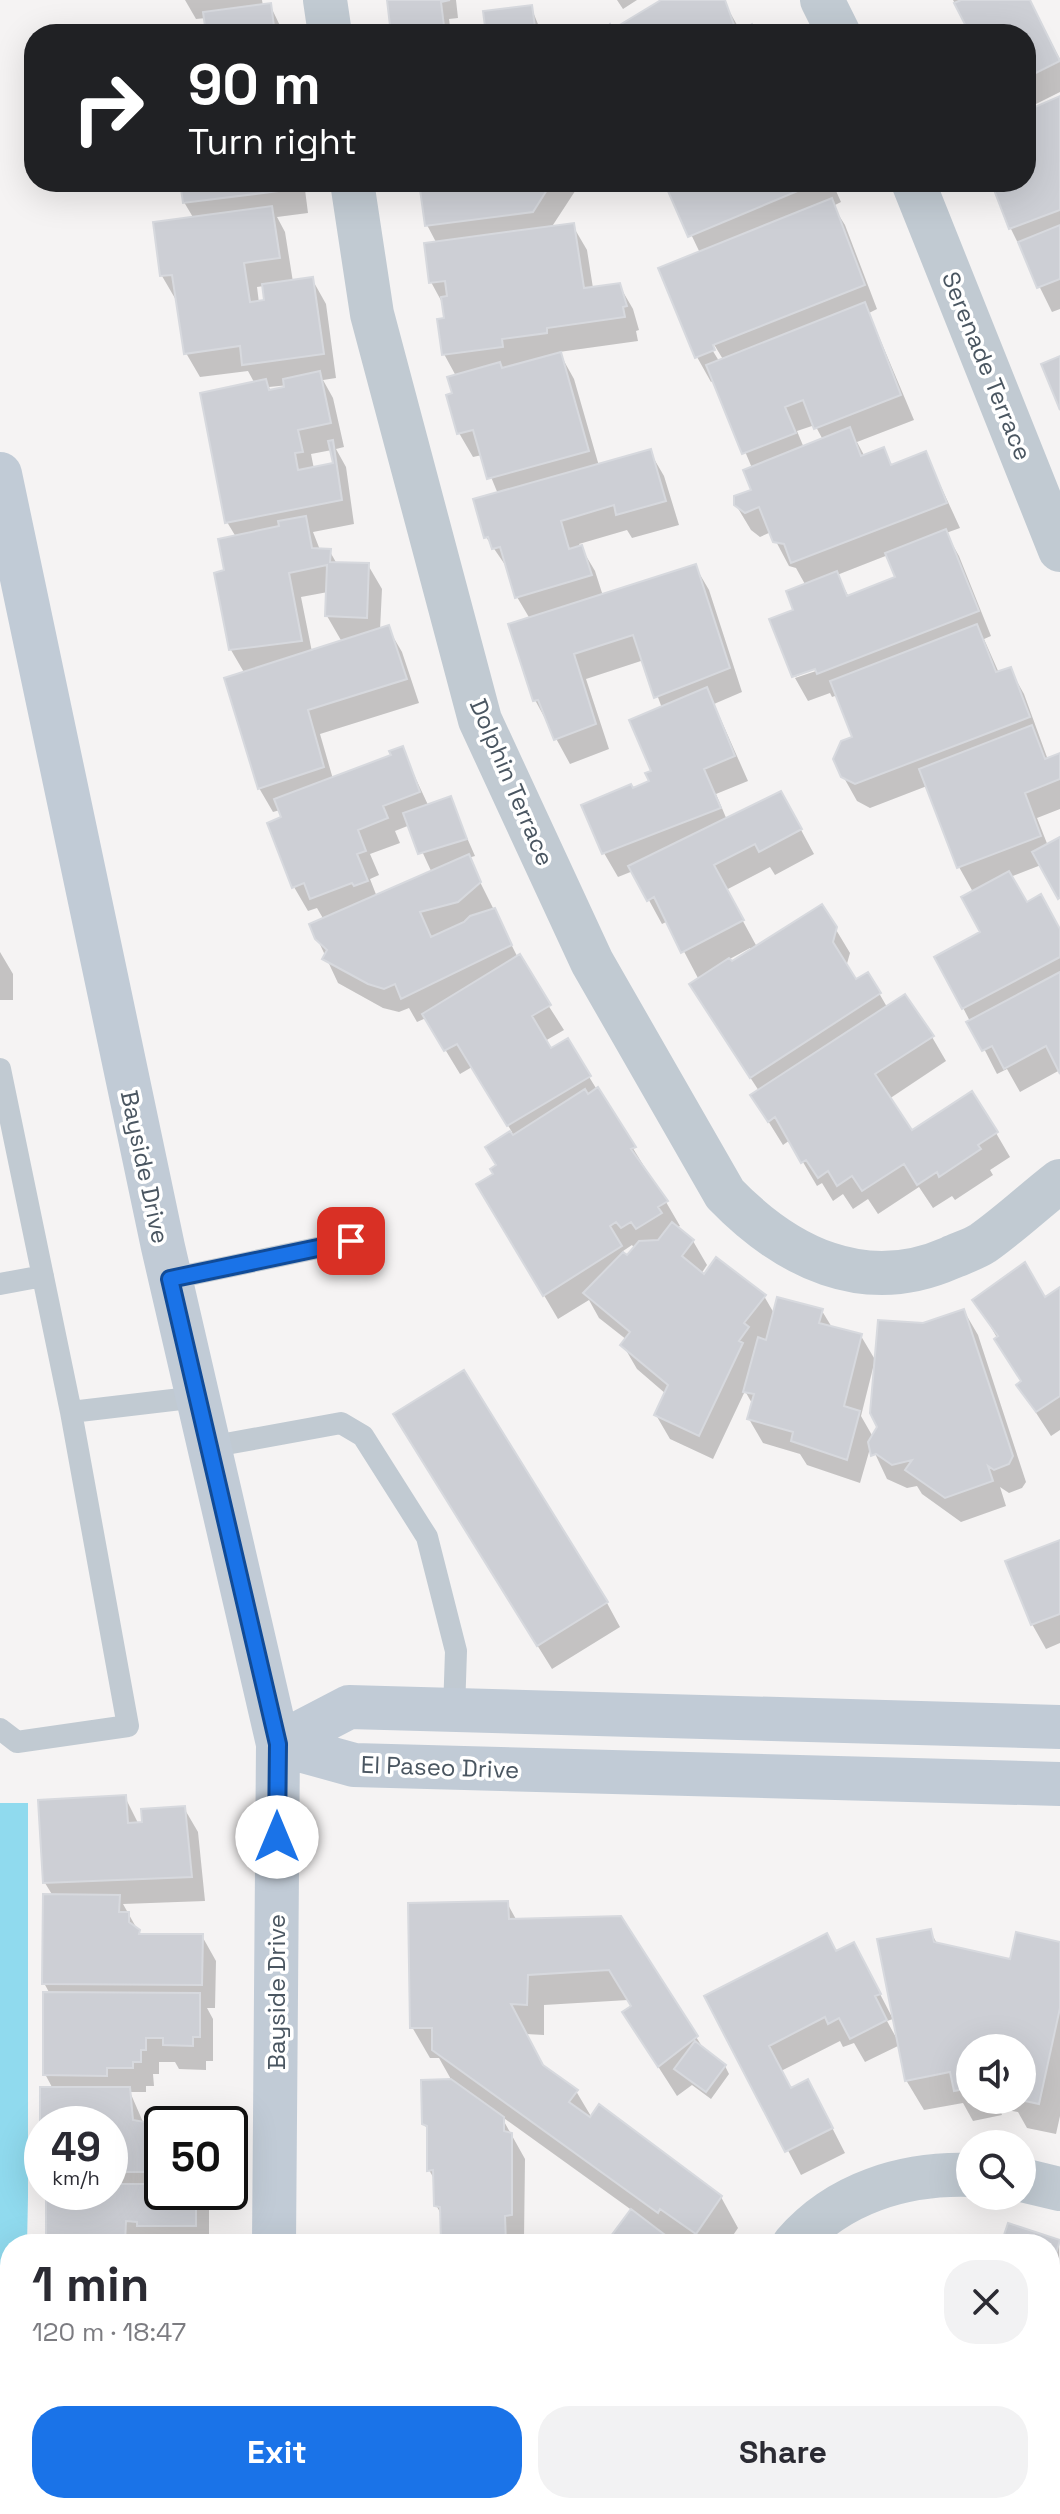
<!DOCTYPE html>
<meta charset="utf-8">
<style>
body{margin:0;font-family:"Space Grotesk",sans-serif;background:#f2f2f3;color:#2b2b33;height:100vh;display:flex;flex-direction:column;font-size:30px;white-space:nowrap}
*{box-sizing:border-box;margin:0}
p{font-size:26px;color:#7c7c81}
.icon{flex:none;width:44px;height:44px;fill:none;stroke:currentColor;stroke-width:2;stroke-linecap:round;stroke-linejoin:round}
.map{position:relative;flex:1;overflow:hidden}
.sheet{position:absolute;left:0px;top:2234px;width:1060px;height:280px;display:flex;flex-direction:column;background:#fff;border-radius:32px 32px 0 0;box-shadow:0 8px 32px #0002}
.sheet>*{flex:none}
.banner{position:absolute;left:24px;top:24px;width:1012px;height:168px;border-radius:32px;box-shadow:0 8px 32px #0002;background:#202124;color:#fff;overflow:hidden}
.fabs{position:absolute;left:956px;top:2034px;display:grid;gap:16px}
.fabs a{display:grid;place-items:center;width:80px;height:80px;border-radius:50%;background:#fff;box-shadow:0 8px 32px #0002;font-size:40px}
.speed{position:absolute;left:24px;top:2106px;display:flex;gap:16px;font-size:40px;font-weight:700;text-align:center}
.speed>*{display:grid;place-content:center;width:104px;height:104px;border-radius:50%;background:#fff;box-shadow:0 8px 32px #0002;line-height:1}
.speed small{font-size:20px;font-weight:400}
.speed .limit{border:4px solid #111;border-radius:12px;background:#fff;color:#111}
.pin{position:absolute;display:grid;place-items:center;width:68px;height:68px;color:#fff;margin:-34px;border-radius:16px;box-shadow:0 4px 12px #0006}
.me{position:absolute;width:88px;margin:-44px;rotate:0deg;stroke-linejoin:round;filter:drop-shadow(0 0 6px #0008)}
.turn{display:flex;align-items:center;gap:28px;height:168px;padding:0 32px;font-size:36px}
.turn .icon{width:104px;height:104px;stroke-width:2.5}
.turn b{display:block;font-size:56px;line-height:68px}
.round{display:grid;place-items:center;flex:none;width:84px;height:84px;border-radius:32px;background:#f2f2f3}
.head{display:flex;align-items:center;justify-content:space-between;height:136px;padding:0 32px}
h1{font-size:48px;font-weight:700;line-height:60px}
.action{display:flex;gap:16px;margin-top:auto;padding:16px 32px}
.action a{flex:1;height:92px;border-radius:32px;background:#1a73e8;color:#fff;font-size:32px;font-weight:700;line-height:92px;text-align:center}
.action a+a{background:#f2f2f3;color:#2b2b33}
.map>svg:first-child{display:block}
</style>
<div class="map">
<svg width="1060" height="2514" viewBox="0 0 1060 2514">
<rect width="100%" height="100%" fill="#f5f3f3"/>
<path fill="#90daee" d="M0,1803H28V2197L27,2244H10V2514H0Z"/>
<path fill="#0003" fill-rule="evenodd" d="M185,0H262L263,6L270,5L284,34H186L208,28L206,18L196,19Z
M389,0H456L458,18L449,19L451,34H393Z
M617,0H637L623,9Z
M666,0H723L741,32L755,34H604L610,27L612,32Z
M953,0H1029L1060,59V92L1028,108L1029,112L1060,98V309L1052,312L1011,229L993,182H1026V34H972Z
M531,7L542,34H488Z
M182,182H304L308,213L277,217L285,232L293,282L312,279L326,304L336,378L323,380L333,398L344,447L336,449L346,467L354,524L313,532L320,550H329L337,564L368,565L382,589L380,630L388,628L402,652L419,703L320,734L333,779L393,756L402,749L429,807L450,799L475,856L468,858L518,958L564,1030L545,1041L550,1051L567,1041L666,1202L680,1226L676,1228L693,1241L707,1265L701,1274L764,1296L775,1315L822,1311L833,1329L861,1336L877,1363L924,1325L964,1311L978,1335L1026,1482L1022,1488L1009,1493L1000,1487L1006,1506L961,1522L922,1494L917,1486L907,1488L887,1479L871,1445L860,1483L807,1465L800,1454L763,1443L749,1419L753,1405L745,1391L713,1459L670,1439L656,1415L666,1394L637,1369L623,1345L627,1340L599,1318L589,1300L558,1319L479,1185L495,1175L498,1166L488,1148L512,1132L472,1067L460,1074L426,1018L417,1022L409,1008L399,1012L383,1008L338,983L317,938L324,920L317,908L308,911L294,887L280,810L273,812L259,788L245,674L231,650L227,572L236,537L227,522L255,384L248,371L200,377L186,353L176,300L162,276L194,219L184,202ZM264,286L267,302L259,303L257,287ZM289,385V388L271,392L269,387ZM332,450L335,464L314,469L311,454ZM328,592L327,616L342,642L312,652L301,597ZM410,825L432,873L377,897L370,879L379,875L370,854L400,843L395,831ZM632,1245L635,1249L627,1258L623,1251ZM874,1364L879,1427L873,1437L861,1416Z
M421,182H581L551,228L573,226L587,250L593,288L619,285L633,309L639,330L636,331L638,341L559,352L574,379L599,466L650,452L664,476L679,525L632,538L627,530L579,544L595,571L603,596L695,566L709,590L742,692L714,704L748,781L716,794L727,820L794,817L814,854L775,875L770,867L726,890L757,947L835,928L850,953L846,967L856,982L868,974L887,1007L932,1037L946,1061L889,1099L911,1133H996L1010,1157L990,1170L993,1175L955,1200L952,1196L933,1208L919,1187L878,1214L868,1199L853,1209L843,1194L833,1201L822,1183L817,1186L790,1140L783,1145L752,1095L759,1091L705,1008L699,980L668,921L662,924L633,871L618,877L604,853L632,790L651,782L662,708L644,660L586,679L609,749L570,764L535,700L530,619L517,597L510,572L486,537L498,494L482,455L473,457L459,433L454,395L456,376L444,354V306L431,282L437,244L427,225ZM750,948L752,951L731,964L728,960Z
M666,182H832L841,202L833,206L845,225L877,309L869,313L914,420L857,442L865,457L883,450L893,467L926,454L960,528L946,533L959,556L991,636L984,639L999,673L1010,669L1024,694L1048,760L1060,756V809L1037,818L1048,846L1060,839V899L1041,865L1010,877L1026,904L1060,931V1070L1020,1092L1007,1069L997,1074L937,957L983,933L973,892L959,867L927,786L870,808L857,801L843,776L855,738L838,695L832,697L830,693L808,701L795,678L825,668L824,664L795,677L772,620L796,611L806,586L796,568L789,566L771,532L760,537L751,530L736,505L754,491L752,468L715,380L711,382L697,357L700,253ZM712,341L724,361H719L708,343ZM815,425L823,440L804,448L797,431ZM888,555L897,579L849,597L837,575Z
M0,952L13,974V1000H0Z
M1060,1289V1430L1051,1436L1018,1385L1023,1382L975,1300H1044Z
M409,1439L607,1603L620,1627L552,1669Z
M1060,1542V1643L1046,1649L1032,1624Z
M125,1797L139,1825L184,1808L198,1832L205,1901L123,1904L141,1936H202L216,1961L215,2008H207L213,2019V2061H206V2070L179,2069L175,2062H159V2074H153L154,2086H146V2092H130L143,2122L162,2127V2192H212V2196H201L209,2210V2244H48V2192H110V2124H42L53,2089L45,2074L50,1994L44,1983L53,1896L45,1883Z
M507,1903L517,1921L620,1918L705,2051L725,2066L729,2074L711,2099L692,2085L677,2096L643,2043L628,2000L544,2005V2035L526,2034L544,2069L576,2091L592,2118L721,2197L738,2228L727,2244H686L679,2239L675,2244H608L633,2211L501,2116L525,2159L524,2239L518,2240V2244H443L442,2216L436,2205V2182L429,2170V2132L424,2124L452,2081L439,2058H430L412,2027Z
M930,1931L938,1945L1012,1961L1060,1944V2116L1056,2134L1027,2128L1018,2112L1000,2109L1002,2115L973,2121L963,2103L924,2110L906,2080L900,2045L865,2062L854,2043L843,2047L840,2041L781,2071L791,2090L821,2106L845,2153L801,2175L707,1997L836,1953L867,1969L893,2019L887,2021L898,2041ZM970,2048H1022V2100H970Z
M1059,2241L1060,2396L1055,2404L1060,2412L1050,2439V2244H1003Z
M29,2504H117L122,2514H111L113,2508H109L107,2514H26Z
M425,2504H631L629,2514H424Z
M828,2504H1047L1044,2514H825Z"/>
<path fill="#cdcfd5" stroke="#d7d9de" stroke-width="2" d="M387,0H450L441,2L445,34H391Z
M661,0H725L737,33L752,24L758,34H602L610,24L613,29Z
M961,0H1030L1060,61L1026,78V34H970L954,3Z
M271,3L275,34H184V29L205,26L203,12Z
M532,5L536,34H486L483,11Z
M1060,96V210L1009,229L991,182H1026V111Z
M180,182H294L295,189L183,203Z
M419,182H552L533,212L425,226Z
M664,182H819L688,237Z
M832,198L865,285L713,345L715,350L695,358L658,268Z
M272,206L280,258L244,263L250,302L264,300L262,284L313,277L324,354L242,365L240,346L184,354L172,275L160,276L153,222Z
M574,223L584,288L620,283L627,306L623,307L625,317L547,328V333L502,339L503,347L442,355L437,319L444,318L441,297L447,296L445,281L429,283L424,243Z
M1060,225V279L1037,288L1018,242Z
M865,302L901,395L814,429L803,400L785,407L796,433L742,454L706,365Z
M561,352L589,451L487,479L473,430L457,434L446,395L452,393L447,377L500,362L502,368Z
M1060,356V410L1041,364Z
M320,371L331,423L298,430L303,452L295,453L298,470L333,463L328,441L333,440L342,500L225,523L200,393L266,379L269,390L284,387L283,379Z
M850,427L861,456L884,447L891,465L926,451L947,503L791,563L784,544L773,542L759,507L745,513L734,505V496L751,490L743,470Z
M651,449L666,501L616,515L614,505L561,521L569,549L582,545L592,575L515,598L500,547L492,549L488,537L484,538L473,499Z
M306,516L312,548L331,549L330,562L369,563L367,618L325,616L327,565L289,573L302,641L229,650L214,573L224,570L218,539L279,526L278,521Z
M946,529L979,611L817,674L815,669L792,677L769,619L793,610L786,591L837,571L847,596L895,577L885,553Z
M696,564L730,668L654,698L633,635L574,654L596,724L554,740L538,700L533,701L508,624Z
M977,624L996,672L1011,667L1030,717L855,784L841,777L833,759L841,741L852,737L830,681Z
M389,625L407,679L308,710L324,767L258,789L224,678Z
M707,687L735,756L704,769L721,808L602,854L581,805L631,784L633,788L649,781L645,773L651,771L629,720Z
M1032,725L1045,759L1060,753V779L1025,793L1041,836L957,868L919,769Z
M403,746L420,792L383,806L388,818L358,830L366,851L357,854L368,881L354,886L352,883L310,899L304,883L292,888L267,823L281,817L274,799L391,755L389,751Z
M781,791L802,829L759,852L755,844L714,865L744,920L681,953L654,897L647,901L628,866Z
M451,796L467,839L418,854L403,813Z
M1060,837V897L1058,899L1032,852Z
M469,854L481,882L458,902L420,912L431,937L464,922L470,916L495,908L512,945L401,999L395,984L384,989L368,984L322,959L327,950L315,939L309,924Z
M1009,871L1027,902L1041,894L1060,929V957L962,1009L934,957L980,932L961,897Z
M822,904L837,927L833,942L856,979L868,972L881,993L750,1078L689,984L729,958L732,961Z
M520,954L551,1005L532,1016L551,1048L568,1038L591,1076L507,1126L457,1044L444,1051L422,1014Z
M1060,972V1074L1046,1046L1004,1069L992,1046L982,1051L966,1022Z
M905,994L934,1036L875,1074L912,1130L972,1091L998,1132L978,1145L981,1149L939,1177L937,1172L917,1185L904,1164L862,1191L852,1176L837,1186L828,1171L818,1178L806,1160L801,1163L775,1117L768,1122L750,1095Z
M598,1087L636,1147L631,1149L668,1201L658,1207L662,1213L636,1229L631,1222L621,1228L616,1222L610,1226L622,1246L543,1296L476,1184L493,1174L490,1169L496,1165L485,1147L510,1131L513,1135L585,1089L588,1094Z
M672,1222L694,1240L682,1256L704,1274L716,1257L766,1295L744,1323L749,1327L739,1341L743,1343L699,1436L654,1415L668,1385L620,1345L630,1332L583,1293L623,1252L627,1255L639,1241L658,1240Z
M1025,1262L1045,1297L1060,1287V1396L1036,1412L1016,1385L1021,1381L994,1339L998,1336L972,1300Z
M777,1297L823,1309L819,1323L862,1334L844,1406L860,1411L847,1460L791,1441L793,1432L747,1419L754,1394L743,1392L758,1337L766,1340Z
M964,1309L1013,1456L1009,1464L994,1470L988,1466L993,1481L945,1498L905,1470L912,1460L892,1465L876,1454L871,1456L868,1442L877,1427L870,1413L878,1320L923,1323Z
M464,1370L608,1602L537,1646L393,1414Z
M1060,1540V1614L1031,1625L1005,1561Z
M126,1795L128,1823L142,1822L141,1809L185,1806L192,1877L43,1883L38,1800Z
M43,1894L120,1895L119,1912H129V1922L140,1930L139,1934H203L202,1985L42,1984Z
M508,1901L509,1919L621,1916L698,2036L658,2067L622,2012L631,2006L609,1970L528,1975L527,2005L511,2004L543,2065L578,2090L569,2102L590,2117L599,2104L722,2196L696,2234L660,2209L658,2213L432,2050V2028H410L408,1903Z
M931,1929L934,1942L1010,1959L1016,1932L1060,1942V2008L1039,2104L1020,2100L1022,2048H970V2088L954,2091L950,2072L905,2081L877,1939Z
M827,1933L836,1951L854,1942L881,1994L875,1996L887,2020L850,2039L839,2018L828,2024L825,2017L769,2046L791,2088L808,2079L833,2128L785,2152L704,1996Z
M43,1992L200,1993V2037H193V2046L163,2045V2038H146V2050H141V2062H133V2068H107V2076L43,2075Z
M695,2041L726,2065L706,2092L674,2069Z
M451,2079L504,2117V2131L512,2133V2215L505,2216L506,2244H441L440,2207L434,2206L433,2170L427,2171V2126L422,2124L421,2080Z
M40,2087H130L133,2120L162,2125V2172H110V2124H42L40,2173Z
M110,2184H162V2192H196V2226H137V2222L126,2221L125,2244H46V2192H110Z
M631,2209L677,2244H605Z
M1008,2223L1060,2240L1050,2274V2244H1001Z
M1050,2302L1060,2305L1050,2347Z
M27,2504H112L109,2514H24Z
M423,2504H570L613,2509V2514H422Z
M826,2504H943L940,2514H823Z
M970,2504H1029L1024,2514H1002Z"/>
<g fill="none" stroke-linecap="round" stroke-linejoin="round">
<path stroke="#c1cad2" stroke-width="22" d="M0,1069L71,1412L128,1726L17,1742L0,1729
M170,1279L351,1241
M0,1284L43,1276
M71,1412L198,1397
M209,1447L341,1423L363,1436L427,1537L456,1651L454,1711"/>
<path stroke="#c1cad2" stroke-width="44" d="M325,0L330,34
M822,0L839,34
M352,182L372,314L480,720L592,962L725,1194C786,1257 864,1296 950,1258C961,1253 974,1249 983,1243C1010,1224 1034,1201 1060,1181
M913,182L1060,550
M1022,2180L1060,2189
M794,2244C838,2193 904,2173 970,2175
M691,2514L693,2504"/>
<path stroke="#c1cbd6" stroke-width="44" d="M0,474L163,1247L278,1744L274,2244
M278,1744L349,1707L1060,1727
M278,1744L354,1765L1060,1784
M257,2514L258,2504"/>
</g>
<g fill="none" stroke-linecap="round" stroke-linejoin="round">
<defs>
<path id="route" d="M277,1837L278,1744L170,1279L351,1241"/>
</defs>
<use href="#route" stroke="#114b97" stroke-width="20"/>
<use href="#route" stroke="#1a73e8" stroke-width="14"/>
</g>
<g text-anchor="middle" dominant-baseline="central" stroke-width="7" stroke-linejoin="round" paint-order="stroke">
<g font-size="24" fill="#4a5661" stroke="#fff">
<text transform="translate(987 366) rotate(68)">Serenade Terrace</text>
<text transform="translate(512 782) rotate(67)">Dolphin Terrace</text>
<text transform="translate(145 1167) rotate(78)">Bayside Drive</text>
<text transform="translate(440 1767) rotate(2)">El Paseo Drive</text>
<text transform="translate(276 1992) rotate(-90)">Bayside Drive</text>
</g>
</g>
</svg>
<div class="fabs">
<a><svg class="icon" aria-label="sound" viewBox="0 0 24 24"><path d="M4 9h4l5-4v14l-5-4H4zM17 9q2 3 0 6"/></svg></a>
<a><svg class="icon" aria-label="search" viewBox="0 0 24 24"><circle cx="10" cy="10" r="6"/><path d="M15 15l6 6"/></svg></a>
</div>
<div class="speed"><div>49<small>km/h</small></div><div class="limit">50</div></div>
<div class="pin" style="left:351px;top:1241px;background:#d93025"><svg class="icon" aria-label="arrive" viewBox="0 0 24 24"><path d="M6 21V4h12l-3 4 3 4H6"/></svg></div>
<svg class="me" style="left:277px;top:1837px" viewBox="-20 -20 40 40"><circle r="19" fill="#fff"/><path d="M0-13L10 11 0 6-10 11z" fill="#1a73e8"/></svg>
<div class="banner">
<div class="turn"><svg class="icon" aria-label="right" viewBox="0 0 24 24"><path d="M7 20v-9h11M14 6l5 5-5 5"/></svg><div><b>90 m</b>Turn right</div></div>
</div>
<section class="sheet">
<div class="head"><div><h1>1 min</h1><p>120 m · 18:47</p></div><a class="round"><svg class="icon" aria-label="close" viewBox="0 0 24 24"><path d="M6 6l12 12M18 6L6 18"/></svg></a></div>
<div class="action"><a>Exit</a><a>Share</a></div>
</section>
</div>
